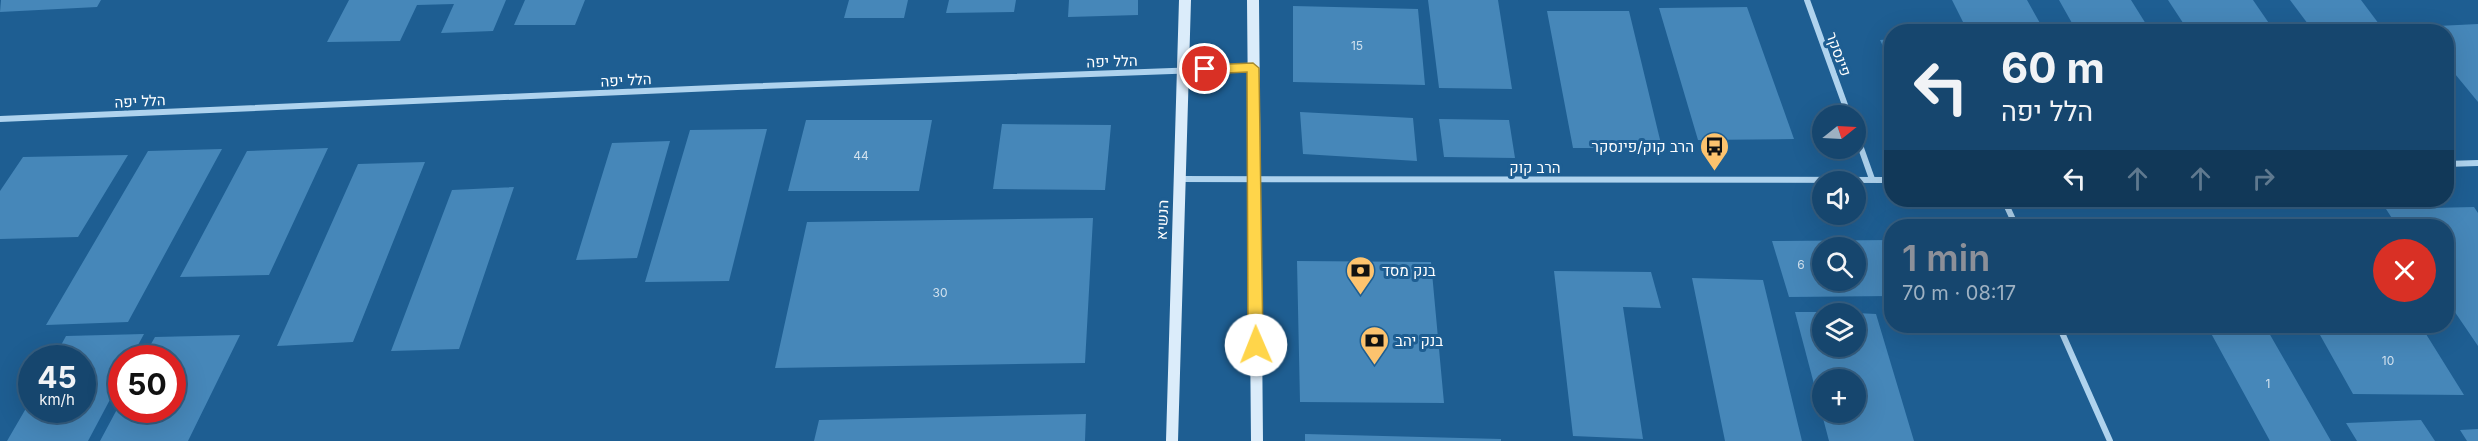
<!DOCTYPE html>
<meta charset="utf-8">
<style>
body{margin:0;font-family:Inter,Heebo,sans-serif;background:#235076;color:#f1f3f6;height:100vh;display:flex;flex-direction:column;font-size:22px;white-space:nowrap}
*{box-sizing:border-box;margin:0}
p{font-size:20px;color:#9eb1c2}
.icon{flex:none;width:33px;height:33px;fill:none;stroke:currentColor;stroke-width:2;stroke-linecap:round;stroke-linejoin:round}
.map{position:relative;flex:1;overflow:hidden}
.sheet{position:absolute;left:1884px;top:219px;width:570px;height:114px;display:flex;flex-direction:column;background:#16466e;border-radius:24px;box-shadow:0 6px 24px #0002,0 0 0 2px #355e81}
.sheet>*{flex:none}
.banner{position:absolute;left:1884px;top:24px;width:570px;height:183px;border-radius:24px;box-shadow:0 6px 24px #0002,0 0 0 2px #355e81;background:#16466e;color:#f1f3f6;overflow:hidden}
.needle{width:39px;rotate:72deg}
.tools{position:absolute;left:1812px;top:105px;display:grid;gap:12px}
.tools a{display:grid;place-items:center;width:54px;height:54px;border-radius:50%;background:#16466e;box-shadow:0 6px 24px #0002,0 0 0 2px #355e81;font-size:30px}
.speed{position:absolute;left:18px;top:345px;display:flex;gap:12px;font-size:30px;font-weight:700;text-align:center}
.speed>*{display:grid;place-content:center;width:78px;height:78px;border-radius:50%;background:#16466e;box-shadow:0 6px 24px #0002,0 0 0 2px #355e81;line-height:1}
.speed small{font-size:15px;font-weight:400}
.speed .limit{border:9px solid #d22;background:#fff;color:#111}
.pin{position:absolute;display:grid;place-items:center;width:51px;height:51px;color:#fff;margin:-26px;border:3px solid #fff;border-radius:50%;box-shadow:0 2px 6px #0007}
.me{position:absolute;width:66px;margin:-33px;rotate:359deg;stroke-linejoin:round;filter:drop-shadow(0 0 4px #0008)}
.turn{display:flex;align-items:center;gap:21px;height:126px;padding:0 18px;font-size:27px}
.turn .icon{width:78px;height:78px;stroke-width:2.5}
.turn b{display:block;font-size:42px;line-height:51px}
.lanes{display:flex;align-items:center;height:57px;padding:0 18px;background:#0003;justify-content:center;gap:30px;direction:ltr}
.lanes .off{opacity:.35}
.round{display:grid;place-items:center;flex:none;width:63px;height:63px;border-radius:32px;background:#235076}
.summary{display:flex;align-items:center;justify-content:space-between;height:102px;padding:0 18px}
h1{font-size:36px;font-weight:600;line-height:45px;color:#8c9099}
.map>svg:first-child{display:block}
</style>
<div class="map">
<svg width="2478" height="441" viewBox="0 0 2478 441">
<rect width="100%" height="100%" fill="#1e5e92"/>
<path fill="#4687b9" fill-rule="evenodd" d="M1,0H101L97,7L0,12Z
M349,0H506L493,31L441,33L454,4L417,5L400,41L327,42Z
M525,0H585L575,25H514Z
M849,0H908L904,18H844Z
M949,0H1016L1014,12L946,13Z
M1069,0H1138V15L1068,17Z
M1428,0H1498L1512,89L1439,88Z
M1952,0H2027L2045,32H1968Z
M2059,0H2131L2151,32H2077Z
M2168,0H2253L2275,32H2189Z
M2290,0H2361L2385,32H2314Z
M1293,6L1418,9L1425,85L1293,82Z
M1747,7L1794,139L1698,140L1659,8Z
M1547,11H1629L1662,148H1573Z
M2478,24V102L2446,63V32H2421L2417,27Z
M1892,39V65L1880,40Z
M1300,112L1413,118L1417,161L1303,154Z
M1439,119L1509,120L1515,158L1444,157Z
M806,120H932L919,191H788Z
M1002,124L1111,125L1105,190L993,189Z
M767,129L729,281L645,282L690,130Z
M670,141L637,258L576,260L612,143Z
M328,148L269,275L180,277L247,151Z
M222,149L128,322L46,325L148,151Z
M128,155L78,237L0,239V191L23,157Z
M425,162L353,342L277,346L358,164Z
M514,187L459,349L391,351L452,190Z
M2474,207L2478,213V346L2446,299V226H2397L2386,209Z
M2115,217L2120,226H2044L2040,219Z
M1093,218L1085,363L775,368L807,222Z
M1892,240V296L1789,297L1772,241ZM1822,248H1856V280H1822Z
M1297,261L1431,262L1444,403L1300,402Z
M1554,271L1651,272L1661,308L1623,307L1643,439L1573,436Z
M1692,278L1763,280L1802,441H1725Z
M1795,312H1822V346H1856V313L1876,314L1914,441H1829ZM1822,380H1856V412H1822Z
M2093,326H2150L2153,330L2095,331Z
M2207,326H2265L2331,441H2270Z
M2315,326H2421L2464,395L2353,394Z
M144,334L131,358H122V377L88,441H7L32,398V410H82V358H54L66,336Z
M240,335L188,441H100L122,400V410H172V358H143L155,337Z
M1086,414L1085,441H814L819,420Z
M2421,420L2435,441H2357L2346,423Z
M2478,429V441H2467L2460,430Z
M1305,434L1501,439V441H1305Z"/>
<g fill="none" stroke-linecap="round" stroke-linejoin="round">
<path stroke="#afd3ee" stroke-width="6" d="M1807,0L1849,116
M0,119L737,87L1253,68
M1856,134L1872,179
M2446,164L2478,163
M1179,179L1892,180
M2004,200L2016,226
M2059,326L2110,441"/>
<path stroke="#dbecfa" stroke-width="12" d="M1253,0L1257,441
M1172,441L1185,0"/>
</g>
<path fill="#ffd54a" stroke="#a68a30" stroke-width="1.5" d="M1253,63L1259,68L1263,345L1261,350L1256,352L1250,350L1248,345L1247,72L1205,74L1199,69L1205,65Z"/>
<defs>
<symbol id="bus-pin" viewBox="-11 -11 22 30"><path d="M0 17L-7.5 6A9.5 9.5 0 1 1 7.5 6Z" fill="#fdc36e" stroke="#1e5e92"/><path d="M-5-6H5V4H4V6H2V4H-2V6H-4V4H-5ZM-3.5-4V0h7V-4ZM-3.5 1.2v1.5H-2V1.2ZM2 1.2v1.5H3.5V1.2Z" fill="#111"/></symbol>
<symbol id="bank-pin" viewBox="-11 -11 22 30"><path d="M0 17L-7.5 6A9.5 9.5 0 1 1 7.5 6Z" fill="#fdc36e" stroke="#1e5e92"/><path d="M-6-4H6V4H-6ZM0-2.3a2.3 2.3 0 1 0 0 4.6a2.3 2.3 0 1 0 0-4.6Z" fill="#111"/></symbol>
</defs>
<g fill-rule="evenodd">
<use href="#bus-pin" x="1698" y="130" width="33" height="45"/>
<use href="#bank-pin" x="1344" y="254" width="33" height="45"/>
<use href="#bank-pin" x="1358" y="324" width="33" height="45"/>
</g>
<g text-anchor="middle" dominant-baseline="central" stroke-width="6" stroke-linejoin="round" paint-order="stroke">
<g font-size="12" fill="#d1e1ee">
<text x="1357" y="45">15</text>
<text x="861" y="155">44</text>
<text x="1801" y="264">6</text>
<text x="940" y="292">30</text>
<text x="2388" y="360">10</text>
<text x="2268" y="383">1</text>
</g>
<g font-size="15" fill="#fff" stroke="#1e5e92">
<text transform="translate(1839 54) rotate(70)">פינסקר</text>
<text transform="translate(1112 61) rotate(-2)">הלל יפה</text>
<text transform="translate(626 80) rotate(-3)">הלל יפה</text>
<text transform="translate(140 101) rotate(-3)">הלל יפה</text>
<text x="1535" y="167">הרב קוק</text>
<text transform="translate(1162 220) rotate(-88)">הנשיא</text>
</g>
<g font-size="15" fill="#fff" stroke="#1e5e92" text-anchor="start">
<text x="1694" y="146" text-anchor="end">הרב קוק/פינסקר</text>
<text x="1382" y="270">בנק מסד</text>
<text x="1395" y="340">בנק יהב</text>
</g>
</g>
</svg>
<div class="tools">
<a><svg class="needle" viewBox="-14 -14 28 28"><path d="M0-13l5 13h-10z" fill="#e53935"/><path d="M0 13l5-13h-10z" fill="#9eb1c2"/></svg></a>
<a><svg class="icon" aria-label="sound" viewBox="0 0 24 24"><path d="M4 9h4l5-4v14l-5-4H4zM17 9q2 3 0 6"/></svg></a>
<a><svg class="icon" aria-label="search" viewBox="0 0 24 24"><circle cx="10" cy="10" r="6"/><path d="M15 15l6 6"/></svg></a>
<a><svg class="icon" aria-label="layers" viewBox="0 0 24 24"><path d="M12 4l9 5-9 5-9-5zM3 14l9 5 9-5"/></svg></a>
<a>+</a>
</div>
<div class="speed"><div>45<small>km/h</small></div><div class="limit">50</div></div>
<div class="pin" style="left:1205px;top:69px;background:#d93025"><svg class="icon" aria-label="arrive" viewBox="0 0 24 24"><path d="M6 21V4h12l-3 4 3 4H6"/></svg></div>
<svg class="me" style="left:1256px;top:345px" viewBox="-20 -20 40 40"><circle r="19" fill="#fff"/><path d="M0-13L10 11 0 6-10 11z" fill="#ffd54a"/></svg>
<div class="banner">
<div class="turn"><svg class="icon" aria-label="left" viewBox="0 0 24 24"><path d="M17 20v-9H6M10 6l-5 5 5 5"/></svg><div><b>60 m</b>הלל יפה</div></div>
<div class="lanes"><svg class="icon" aria-label="left" viewBox="0 0 24 24"><path d="M17 20v-9H6M10 6l-5 5 5 5"/></svg><svg class="icon off" aria-label="ahead" viewBox="0 0 24 24"><path d="M12 20V5M6 11l6-6 6 6"/></svg><svg class="icon off" aria-label="ahead" viewBox="0 0 24 24"><path d="M12 20V5M6 11l6-6 6 6"/></svg><svg class="icon off" aria-label="right" viewBox="0 0 24 24"><path d="M7 20v-9h11M14 6l5 5-5 5"/></svg></div>
</div>
<section class="sheet">
<div class="summary"><div><h1>1 min</h1><p>70 m · 08:17</p></div><a class="round" style="background:#d93025;color:#fff"><svg class="icon" aria-label="close" viewBox="0 0 24 24"><path d="M6 6l12 12M18 6L6 18"/></svg></a></div>
</section>
</div>
